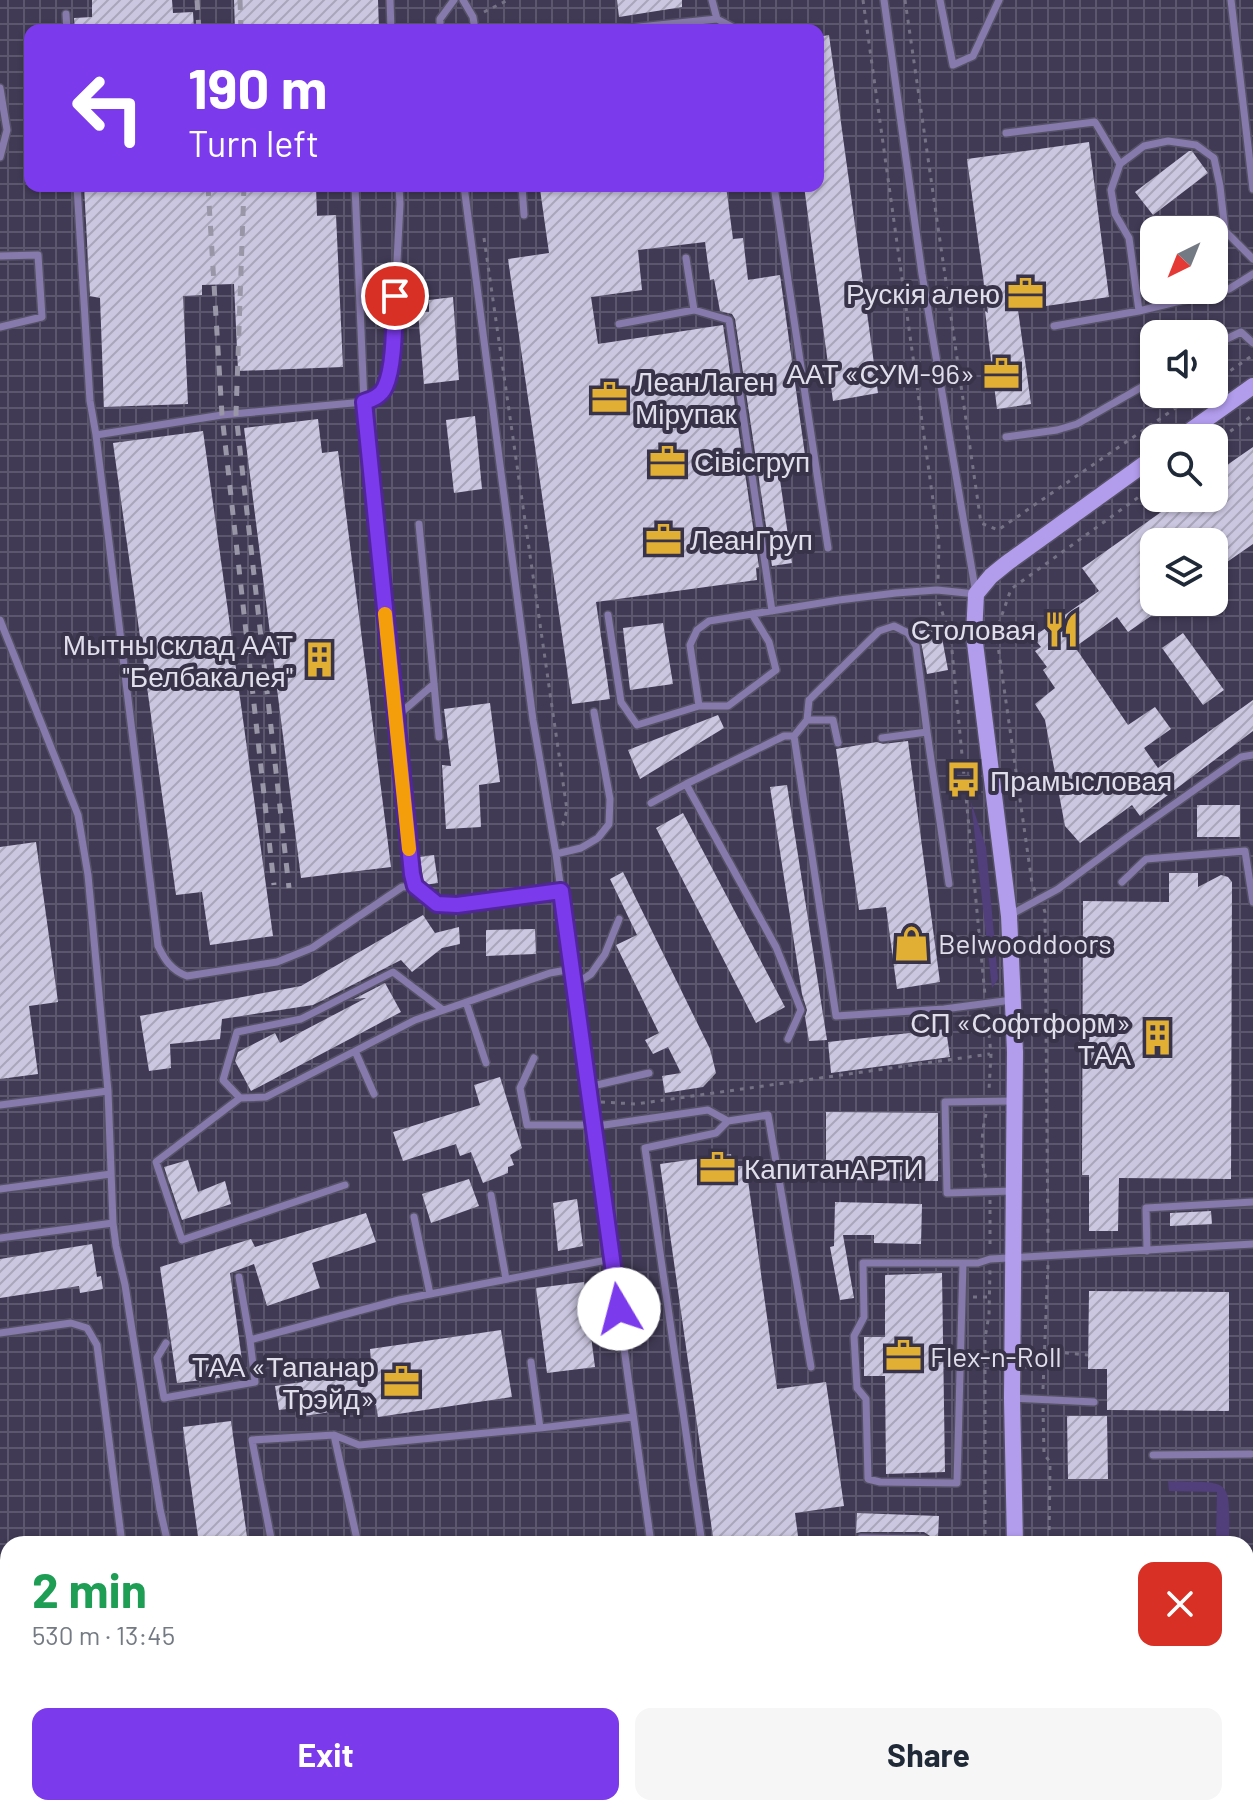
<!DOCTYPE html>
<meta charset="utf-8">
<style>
body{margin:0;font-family:Barlow,sans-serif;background:#f6f6f7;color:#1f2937;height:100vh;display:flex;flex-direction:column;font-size:30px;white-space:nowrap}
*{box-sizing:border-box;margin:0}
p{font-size:26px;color:#747a83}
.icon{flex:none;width:44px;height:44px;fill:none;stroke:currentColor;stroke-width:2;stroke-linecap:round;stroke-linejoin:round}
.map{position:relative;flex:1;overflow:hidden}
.panel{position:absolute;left:0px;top:1536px;width:1254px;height:280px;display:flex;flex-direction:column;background:#fff;border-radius:24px 24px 0 0;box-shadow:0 2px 6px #0004}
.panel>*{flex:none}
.hud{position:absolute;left:24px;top:24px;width:800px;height:168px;border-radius:16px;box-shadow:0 2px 6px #0004;background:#7c3aed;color:#fff;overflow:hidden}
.needle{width:52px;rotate:223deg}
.tools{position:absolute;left:1140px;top:216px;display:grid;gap:16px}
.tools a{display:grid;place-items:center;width:88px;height:88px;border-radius:16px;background:#fff;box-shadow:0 2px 6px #0004;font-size:40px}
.pin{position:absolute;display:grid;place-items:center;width:68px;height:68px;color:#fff;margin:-34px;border:4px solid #fff;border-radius:50%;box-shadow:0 2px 8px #0007}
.me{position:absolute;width:88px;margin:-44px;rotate:352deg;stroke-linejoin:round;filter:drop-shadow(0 0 6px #0008)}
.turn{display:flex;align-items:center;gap:28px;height:168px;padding:0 32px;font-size:36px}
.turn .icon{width:104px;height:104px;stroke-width:2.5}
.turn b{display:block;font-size:56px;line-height:68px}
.round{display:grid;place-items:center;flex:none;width:84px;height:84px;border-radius:16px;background:#f6f6f7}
.headline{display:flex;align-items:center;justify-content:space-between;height:136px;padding:0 32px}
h1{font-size:48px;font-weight:700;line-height:60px;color:#1e9e55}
.action{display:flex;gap:16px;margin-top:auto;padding:16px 32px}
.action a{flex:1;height:92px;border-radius:16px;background:#7c3aed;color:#fff;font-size:32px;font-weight:700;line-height:92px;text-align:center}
.action a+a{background:#f6f6f7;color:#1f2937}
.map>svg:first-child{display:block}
</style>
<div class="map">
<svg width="1253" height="1816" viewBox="0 0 1253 1816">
<defs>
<pattern id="industrial-grid" width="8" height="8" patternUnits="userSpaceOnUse" patternTransform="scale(2)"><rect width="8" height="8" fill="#413a55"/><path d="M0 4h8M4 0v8" fill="none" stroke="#5c566e"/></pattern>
<pattern id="building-hatch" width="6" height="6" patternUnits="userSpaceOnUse" patternTransform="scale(2)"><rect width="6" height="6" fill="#ccc7e1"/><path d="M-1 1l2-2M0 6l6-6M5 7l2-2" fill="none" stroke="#aaa6ba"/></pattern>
</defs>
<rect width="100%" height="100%" fill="#383348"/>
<path fill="url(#industrial-grid)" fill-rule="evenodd" d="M0,0H1253V1816H0ZM30,30H818V186H30ZM1154,230H1214V290H1154ZM1154,334H1214V394H1154ZM1154,438H1214V498H1154ZM1154,542H1214V602H1154ZM8,1544H1246V1808H8Z"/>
<path fill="#513f7b" d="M971,802L986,847L998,979L992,988Z
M1168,1481C1232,1483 1230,1476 1229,1541L1216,1540L1217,1492L1169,1491Z"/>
<path fill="url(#building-hatch)" d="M92,0H172L173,13L193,12L194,30H75L74,18L92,17Z
M234,0H378L379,30H235Z
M617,0H682V7L619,17Z
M829,35L878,393L833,401L804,186H818V37Z
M1089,142L1109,297L1018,310L1031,404L997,409L985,311L988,313L967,159Z
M1189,151H1192L1208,173L1153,215L1135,192Z
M84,186H316L317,216L336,215L343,367L238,371L234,284L202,285V295L183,296L188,404L104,407L100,298L90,296Z
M563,186H726L733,239L743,238L748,280L780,275L805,455L777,459L792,563L772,566L735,319L732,314L720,311L714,279L710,280L705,242L638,250L642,290L591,297L598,344L723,325L759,567L756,568L757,580L596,602L610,699L572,704L508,259L549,253L540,189Z
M453,297L459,380L424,384L418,312H429V300Z
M475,416L482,489L454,493L446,420Z
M318,419L322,453L338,451L391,867L301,878L244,428Z
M203,431L273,936L210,945L202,892L176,895L113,443Z
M1253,447V544L1214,571V542H1154V602H1171L1128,632L1117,617L1075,647L1128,725L1155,707L1171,729L1144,748L1158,768L1253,700V731L1140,816L1132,805L1080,843L1065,826L1045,720L1035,704L1055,688L1043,670L1047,667L1035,651L1041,647L1033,637L1099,591L1082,568L1181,498H1214V474Z
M663,623L673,684L630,690L623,628Z
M940,627L948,670L927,674L919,631Z
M1183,633L1224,690L1203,705L1162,648Z
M490,703L500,782L479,785L481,827L446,829L442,765L451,766L444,709Z
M718,715L724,728L640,779L628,750Z
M908,741L940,982L897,989L886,907L859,910L836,749L877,742L883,744Z
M787,785L827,1040L809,1041L805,1017L807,1010L802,994L770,787Z
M1197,805H1240V837H1197Z
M683,813L785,1007L756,1023L656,828Z
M36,842L58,1002L29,1006L38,1074L0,1079V847Z
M434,855L438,883L424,885L420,857Z
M623,872L710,1049L716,1073L703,1087L665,1093L662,1076L681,1073L668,1047L653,1054L645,1040L659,1033L616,945L637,935L610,879Z
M1169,873H1198V887L1221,875L1228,877L1232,882L1231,1179L1119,1178L1118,1231H1089V1175H1082L1083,901L1169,902Z
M423,915L435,933L459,927L460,944L442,948L412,972L401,960L313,1005L222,1019L220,1039L170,1044L171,1068L149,1071L140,1016L301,986Z
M535,929L536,954L486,956V930Z
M385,983L401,1012L251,1091L235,1061L238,1052L275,1033L280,1043L366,998L354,999Z
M946,1029L950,1057L831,1073L828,1042Z
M500,1077L522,1148L510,1155L514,1165L508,1167V1173L483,1183L471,1152L460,1156L456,1144L403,1161L393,1132L480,1105L474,1085Z
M826,1112L938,1113V1181L826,1180Z
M731,1154L733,1166H746L777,1389L826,1382L844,1506L795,1513L799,1544H714L660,1164Z
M188,1160L198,1192L225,1181L231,1204L182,1220L164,1167Z
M469,1179L479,1206L431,1223L422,1194Z
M577,1199L583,1246L558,1251L553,1203Z
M835,1202L922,1204L921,1244L874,1243V1235H843L854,1298L840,1300L830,1247L834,1246Z
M1211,1211L1212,1224L1170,1226V1213Z
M366,1213L376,1242L312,1263L320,1288L267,1306L254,1264L230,1273L244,1375L177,1383L160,1267L251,1239L255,1247Z
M92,1244L97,1277L101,1276L103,1289L80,1293L79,1286L0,1298V1259Z
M942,1273L945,1472L886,1474L885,1376H864V1337H885V1275Z
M584,1282L595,1367L547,1373L536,1288Z
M1089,1291L1229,1292V1411L1107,1410V1369H1088Z
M501,1330L512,1397L378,1417L376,1405L304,1416L303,1407L279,1410L275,1386L303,1382L301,1372L371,1361L370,1349Z
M1067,1416H1107L1108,1479H1068Z
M231,1421L248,1544H199L183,1427Z
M857,1513L939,1516L938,1537L930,1536L924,1532H861L856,1533Z"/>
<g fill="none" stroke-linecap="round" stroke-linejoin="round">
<defs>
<path id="service" d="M390,0L391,30
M463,0L473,17L475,30
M712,0L717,19L738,30
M940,0L953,65L973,56L999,0
M1231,0L1253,189
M66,14L67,30
M440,30V19L454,0
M610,30L717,19
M0,88L7,130L0,157
M1006,133L1095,122L1120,164
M77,186L90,401L96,435L158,946C165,960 171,970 187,976L277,962L312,948L402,887L415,886
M355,186L364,402L412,874L415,886L437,904L457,905L561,891
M464,186L533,720L556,854L651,1544
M522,186L524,215
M774,186L828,548
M0,256L38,255L42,317L0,327
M686,258L694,310
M1139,311L1129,238L1115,214L1111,190L1120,164L1144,146L1168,141L1196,145L1214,158L1220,186L1225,231L1253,259
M619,324L694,310L729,320L772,611
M1054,326L1139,311L1229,289L1253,274
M1214,345L1241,332L1253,343
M96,435L222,415L364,402L378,397L385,387L392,357L400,204L399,186
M1006,437L1057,430L1077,424L1154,380
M419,524L439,737
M608,615L621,702L637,725L699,706L690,645L697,630L709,621L839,600L896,593L937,590L976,594L922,274L884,0
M0,620L78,815L88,875L108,1091L113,1223L116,1246L125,1285L160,1509L168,1544
M699,706H728L776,670L769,642L752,614
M396,717L434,684
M807,720L809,700L879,631L894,626L908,633L916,646L927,732
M794,736L807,720H833L838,743
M882,738L927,732L949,884
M651,803L686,784
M556,854L581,848L598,838L609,824L610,799L594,712
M1122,882L1146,859L1245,851L1253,902
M1010,915L1058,889L1132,834L1241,757L1253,755
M574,985L591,974L605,954L619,919
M466,1002L486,1063
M443,1010L393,972L301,1019L237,1032L223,1080L240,1098L266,1097L415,1020L550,973L572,969
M788,1039L801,1010L776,947L686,784L784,736H794L836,1016L944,1009L1012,1000
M355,1051L374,1094
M534,1058L520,1088L527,1125H604L708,1110L728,1121
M588,1087L649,1073
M240,1098L156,1162L182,1240L345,1185
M0,1105L108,1091
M0,1189L111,1174
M1013,1191L947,1193L945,1102L1014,1101
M491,1195L506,1279
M414,1217L430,1294
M0,1238L113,1223
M1147,1251L1146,1208L1253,1202
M963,1263L957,1483L880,1482L868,1479L866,1399L857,1388L854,1336L864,1317L863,1263H978L990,1259L1253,1244
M239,1277L250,1340
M0,1333L71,1323L87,1328L97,1345L122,1544
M166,1343L157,1358L164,1398L255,1382L250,1340L399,1300L612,1259
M531,1362L540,1428
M1012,1398L1094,1402
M334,1435L358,1544
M1153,1455L1251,1454
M272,1544L252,1440L334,1435L359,1445L540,1428L633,1417
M702,1544L645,1148L716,1133L728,1121L768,1115L811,1367
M861,1544V1538L924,1539
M0,1751H8
M284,1808L286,1816
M290,1808L299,1814L310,1816
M688,1808L689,1816
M752,1808L755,1816
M890,1808L891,1816
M951,1808V1816
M130,1816V1808
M273,1816L278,1808
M345,1816V1808
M364,1816L434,1808
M1214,1816L1216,1808"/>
<path id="secondary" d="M1180,438L1253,386
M1015,1544L1012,1398L1015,1052L1012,981L1009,916L974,635L976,594L991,576L1007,563L1154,457
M1016,1816V1808"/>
</defs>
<use href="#service" stroke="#565266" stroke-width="10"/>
<use href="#secondary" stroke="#565266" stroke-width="19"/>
<path stroke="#767285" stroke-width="3" stroke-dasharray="4 6" stroke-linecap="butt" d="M863,0L939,543L938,579
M905,0L981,523L998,530L1196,394
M484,12L508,0
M484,238L567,810L562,827
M1214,382L1253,355
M1214,443L1253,415
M939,602L951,640L985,995
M1035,891L1032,883L996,632L1011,589L1154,486
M1044,909L1045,912L1048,1245
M987,1014L991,1054L989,1090
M601,1102L636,1104L990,1054
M986,1114C981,1134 980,1162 987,1181
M990,1200V1249
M973,1297H990
M1045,1351L1088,1355
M1043,1389L1048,1264
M1043,1408L1044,1454L1050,1462L1049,1544
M985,1544V1338L989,1315L990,1268
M990,1808V1816
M1045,1808V1816"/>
<use href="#service" stroke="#8679ab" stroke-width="7"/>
<use href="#secondary" stroke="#b29ded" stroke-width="16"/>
<path stroke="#9996a7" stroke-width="5" stroke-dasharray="10 10" stroke-linecap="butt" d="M197,0L199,30
M240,0L241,30
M208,186L222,415L274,885
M244,186L236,414L289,888"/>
</g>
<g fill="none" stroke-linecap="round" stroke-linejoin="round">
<defs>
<path id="route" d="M395,296C394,320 395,366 385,387C381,396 373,399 364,402L412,874L415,886L437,904L457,905L561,891L619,1309"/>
</defs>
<use href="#route" stroke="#51269a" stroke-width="20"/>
<use href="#route" stroke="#7c3aed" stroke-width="14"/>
<path stroke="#f59e0b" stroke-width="14" d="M385,614L409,849"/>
</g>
<defs>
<symbol id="office-bare" viewBox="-9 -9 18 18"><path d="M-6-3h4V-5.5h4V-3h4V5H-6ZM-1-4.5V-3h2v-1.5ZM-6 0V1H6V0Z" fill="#e1af34" stroke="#383348" stroke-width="2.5" paint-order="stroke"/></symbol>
<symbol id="restaurant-bare" viewBox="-9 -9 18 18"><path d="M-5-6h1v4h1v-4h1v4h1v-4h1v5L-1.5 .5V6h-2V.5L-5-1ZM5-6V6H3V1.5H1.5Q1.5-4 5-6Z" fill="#e1af34" stroke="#383348" stroke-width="2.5" paint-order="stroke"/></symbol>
<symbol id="building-bare" viewBox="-9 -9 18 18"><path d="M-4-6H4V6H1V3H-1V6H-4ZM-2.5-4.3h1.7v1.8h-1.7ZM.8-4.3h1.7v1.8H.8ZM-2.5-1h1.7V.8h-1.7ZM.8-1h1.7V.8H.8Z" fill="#e1af34" stroke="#383348" stroke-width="2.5" paint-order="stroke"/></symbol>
<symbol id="bus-bare" viewBox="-9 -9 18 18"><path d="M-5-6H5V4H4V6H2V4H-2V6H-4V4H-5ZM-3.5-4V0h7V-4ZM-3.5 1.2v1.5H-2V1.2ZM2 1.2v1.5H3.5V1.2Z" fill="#e1af34" stroke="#383348" stroke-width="2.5" paint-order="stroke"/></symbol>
<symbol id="shop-bare" viewBox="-9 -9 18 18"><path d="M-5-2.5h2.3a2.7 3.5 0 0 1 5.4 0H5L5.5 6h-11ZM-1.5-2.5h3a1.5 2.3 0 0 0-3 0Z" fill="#e1af34" stroke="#383348" stroke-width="2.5" paint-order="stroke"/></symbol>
</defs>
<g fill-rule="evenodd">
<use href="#office-bare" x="1000" y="268" width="51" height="51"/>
<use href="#office-bare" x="976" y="348" width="51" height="51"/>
<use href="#office-bare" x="584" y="372" width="51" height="51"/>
<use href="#office-bare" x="642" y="436" width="51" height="51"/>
<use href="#office-bare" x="638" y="514" width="51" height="51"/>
<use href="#restaurant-bare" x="1036" y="604" width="51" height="51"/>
<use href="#building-bare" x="294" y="634" width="51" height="51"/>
<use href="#bus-bare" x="938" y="754" width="51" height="51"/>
<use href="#shop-bare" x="886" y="918" width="51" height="51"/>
<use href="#building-bare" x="1132" y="1012" width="51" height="51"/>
<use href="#office-bare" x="692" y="1142" width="51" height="51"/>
<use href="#office-bare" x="878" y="1330" width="51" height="51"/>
<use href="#office-bare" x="376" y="1356" width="51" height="51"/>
</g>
<g text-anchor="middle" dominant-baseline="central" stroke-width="8" stroke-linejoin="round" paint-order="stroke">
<g font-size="28" fill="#e1deec" stroke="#383348" text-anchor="start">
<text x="1000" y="293" text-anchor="end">Рускія алею</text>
<text x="975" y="373" text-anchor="end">ААТ «СУМ-96»</text>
<text x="635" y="381">ЛеанЛаген<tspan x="635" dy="32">Мірупак</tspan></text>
<text x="694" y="461">Сівісгруп</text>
<text x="690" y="539">ЛеанГруп</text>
<text x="1036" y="629" text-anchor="end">Столовая</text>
<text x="293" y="644" text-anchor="end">Мытны склад ААТ<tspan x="293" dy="32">"Белбакалея"</tspan></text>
<text x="990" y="780">Прамысловая</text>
<text x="938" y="943">Belwooddoors</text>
<text x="1131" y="1022" text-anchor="end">СП «Софтформ»<tspan x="1131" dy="32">ТАА</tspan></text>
<text x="744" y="1168">КапитанАРТИ</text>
<text x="930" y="1356">Flex-n-Roll</text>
<text x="375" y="1366" text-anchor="end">ТАА «Тапанар<tspan x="375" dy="32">Трэйд»</tspan></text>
</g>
</g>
</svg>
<div class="tools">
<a><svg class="needle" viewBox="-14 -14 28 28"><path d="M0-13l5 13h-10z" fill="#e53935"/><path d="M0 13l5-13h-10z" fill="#747a83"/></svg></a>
<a><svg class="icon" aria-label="sound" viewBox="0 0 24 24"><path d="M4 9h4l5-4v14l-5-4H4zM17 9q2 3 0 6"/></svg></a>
<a><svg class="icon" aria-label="search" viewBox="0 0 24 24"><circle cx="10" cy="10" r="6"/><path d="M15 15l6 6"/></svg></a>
<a><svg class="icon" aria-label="layers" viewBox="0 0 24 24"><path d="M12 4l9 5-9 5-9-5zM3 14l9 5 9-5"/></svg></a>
</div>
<div class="pin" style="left:395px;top:296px;background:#d93025"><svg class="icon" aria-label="arrive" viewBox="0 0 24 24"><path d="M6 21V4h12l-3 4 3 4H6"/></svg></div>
<svg class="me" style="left:619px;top:1309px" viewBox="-20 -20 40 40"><circle r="19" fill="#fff"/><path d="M0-13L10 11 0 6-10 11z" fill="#7c3aed"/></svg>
<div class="hud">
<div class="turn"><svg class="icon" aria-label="left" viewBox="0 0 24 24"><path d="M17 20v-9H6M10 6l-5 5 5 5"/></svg><div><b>190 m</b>Turn left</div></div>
</div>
<section class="panel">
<div class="headline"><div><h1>2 min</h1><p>530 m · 13:45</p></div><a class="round" style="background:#d93025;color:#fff"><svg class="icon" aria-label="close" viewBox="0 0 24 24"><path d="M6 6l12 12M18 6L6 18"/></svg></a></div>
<div class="action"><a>Exit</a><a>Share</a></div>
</section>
</div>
